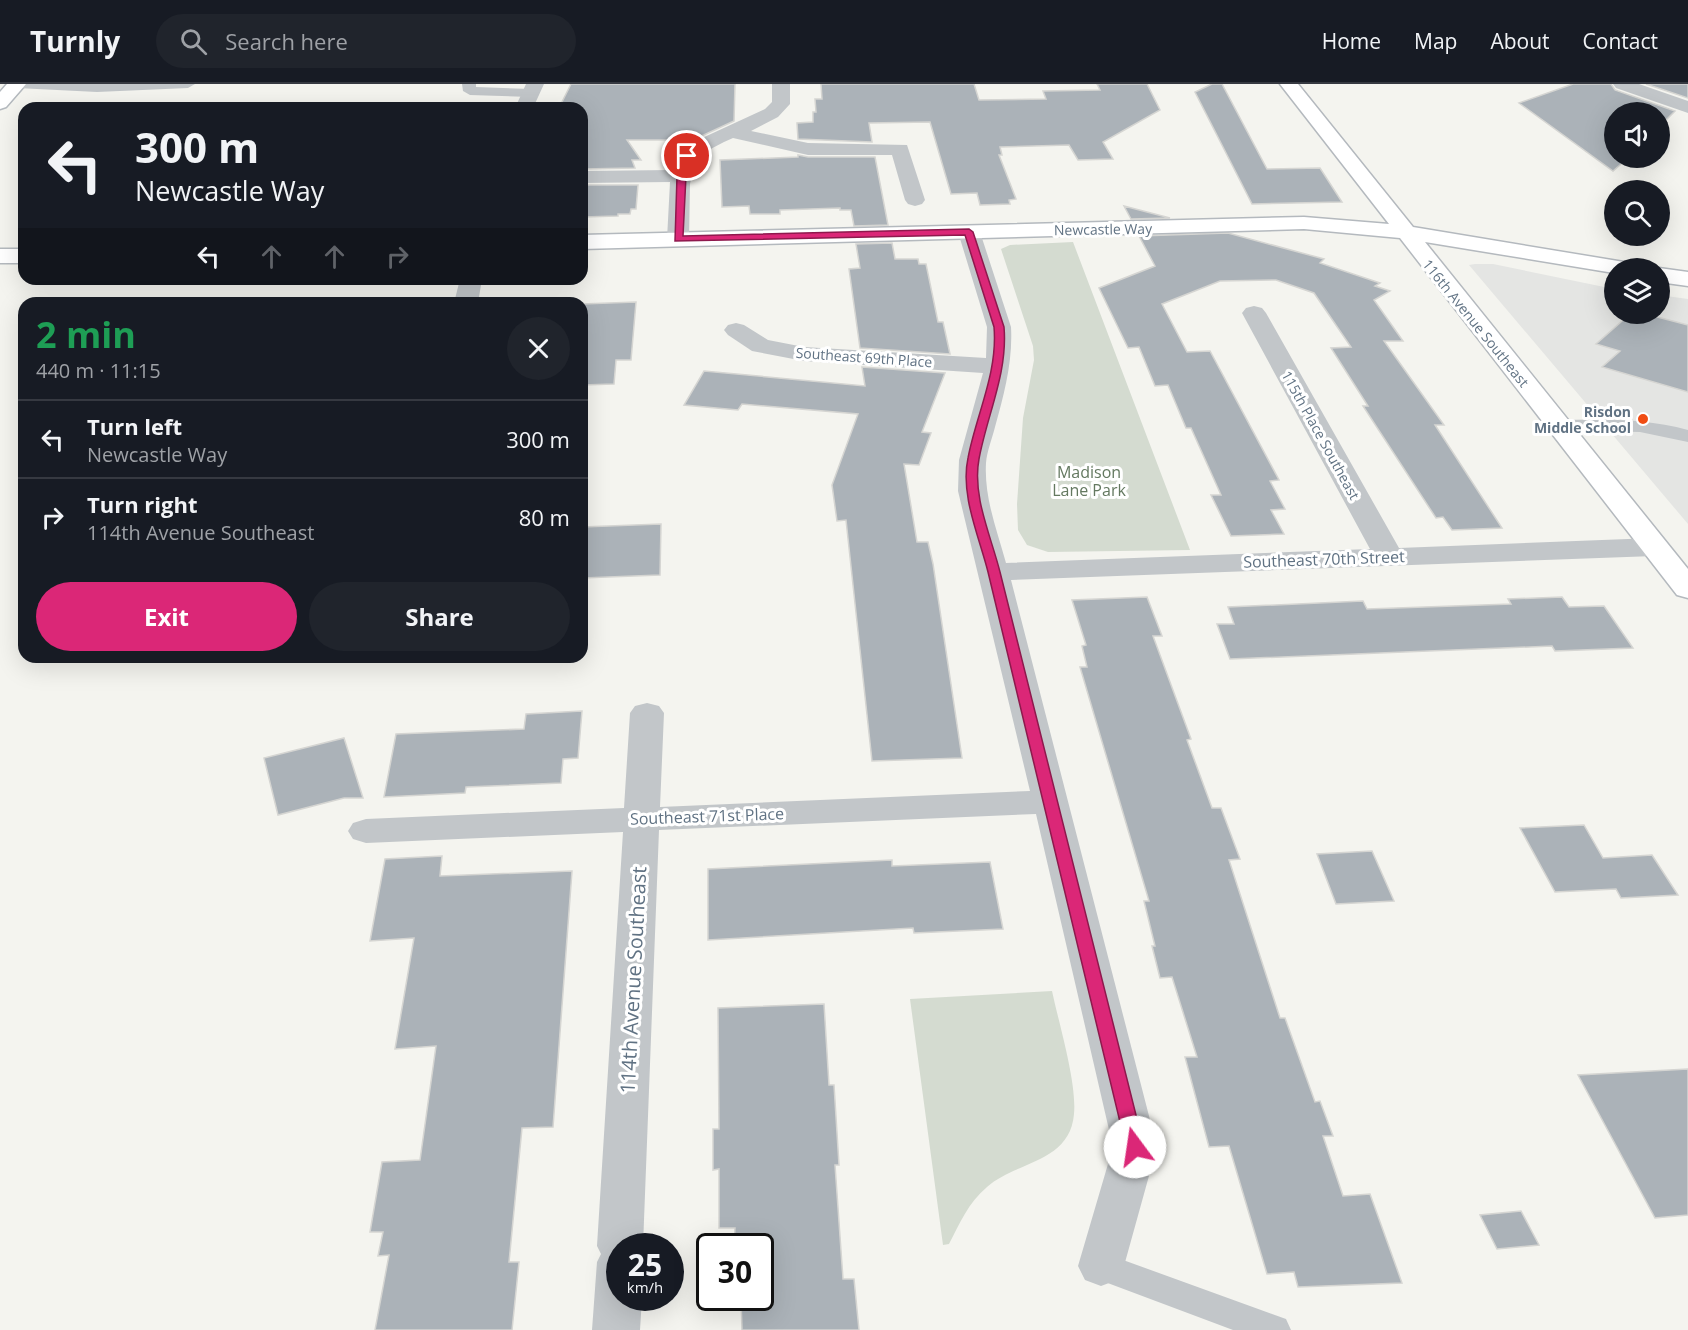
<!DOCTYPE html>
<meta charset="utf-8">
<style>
body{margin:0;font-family:"Open Sans",sans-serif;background:#20242c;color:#f1f3f6;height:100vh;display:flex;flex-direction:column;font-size:22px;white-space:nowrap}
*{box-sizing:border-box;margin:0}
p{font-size:20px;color:#9ea1a6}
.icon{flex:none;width:33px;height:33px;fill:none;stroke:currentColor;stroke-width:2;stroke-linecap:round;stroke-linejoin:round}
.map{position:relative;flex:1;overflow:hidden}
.side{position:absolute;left:18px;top:213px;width:570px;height:366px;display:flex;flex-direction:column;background:#171b24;border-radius:18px;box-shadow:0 6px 24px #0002}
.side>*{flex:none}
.banner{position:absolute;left:18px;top:18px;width:570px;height:183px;border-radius:18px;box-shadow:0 6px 24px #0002;background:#171b24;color:#f1f3f6;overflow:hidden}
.buttons{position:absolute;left:1604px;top:18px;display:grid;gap:12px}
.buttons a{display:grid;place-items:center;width:66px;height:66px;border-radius:50%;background:#171b24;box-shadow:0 6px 24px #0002;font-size:30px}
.speed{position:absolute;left:606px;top:1149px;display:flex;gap:12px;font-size:30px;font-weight:700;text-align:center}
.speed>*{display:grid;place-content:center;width:78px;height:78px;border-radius:50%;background:#171b24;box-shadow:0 6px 24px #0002;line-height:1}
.speed small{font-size:15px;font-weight:400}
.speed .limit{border:3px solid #111;border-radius:9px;background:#fff;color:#111}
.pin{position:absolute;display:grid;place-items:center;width:51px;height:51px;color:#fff;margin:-26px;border:3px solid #fff;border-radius:50%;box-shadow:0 2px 6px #0007}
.me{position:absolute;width:66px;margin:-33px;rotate:346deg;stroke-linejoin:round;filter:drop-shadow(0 0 4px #0008)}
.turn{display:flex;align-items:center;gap:21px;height:126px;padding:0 18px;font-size:27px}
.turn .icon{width:78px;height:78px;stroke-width:2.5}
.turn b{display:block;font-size:42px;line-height:51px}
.lanes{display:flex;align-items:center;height:57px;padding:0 18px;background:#0003;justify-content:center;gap:30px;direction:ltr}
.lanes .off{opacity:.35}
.round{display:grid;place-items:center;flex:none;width:63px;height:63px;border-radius:32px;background:#20242c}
.summary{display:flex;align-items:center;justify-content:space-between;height:102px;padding:0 18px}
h1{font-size:36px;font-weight:700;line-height:45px;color:#1e9e55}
.cta{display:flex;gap:12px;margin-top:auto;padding:12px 18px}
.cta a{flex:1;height:69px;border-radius:36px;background:#db2777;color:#fff;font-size:24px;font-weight:700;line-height:69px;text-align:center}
.cta a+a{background:#20242c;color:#f1f3f6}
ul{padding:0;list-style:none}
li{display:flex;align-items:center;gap:18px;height:78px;padding:0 18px;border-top:2px solid #363941}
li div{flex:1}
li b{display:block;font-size:22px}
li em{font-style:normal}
header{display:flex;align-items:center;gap:36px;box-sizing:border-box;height:84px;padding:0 30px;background:#171b24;border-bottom:2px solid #363941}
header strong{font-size:28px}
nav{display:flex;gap:33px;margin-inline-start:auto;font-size:21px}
.search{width:420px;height:54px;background:#20242c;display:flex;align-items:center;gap:15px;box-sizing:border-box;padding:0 21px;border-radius:33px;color:#9ea1a6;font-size:22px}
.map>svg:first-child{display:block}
</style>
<header>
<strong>Turnly</strong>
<div class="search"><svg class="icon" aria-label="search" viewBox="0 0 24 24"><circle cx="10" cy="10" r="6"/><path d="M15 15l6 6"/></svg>Search here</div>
<nav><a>Home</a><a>Map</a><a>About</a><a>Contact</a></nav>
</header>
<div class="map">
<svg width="1688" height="1246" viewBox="0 0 1688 1246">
<rect width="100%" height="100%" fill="#f4f4ef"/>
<path fill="#e4e5e3" d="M1475,180H1493L1614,205V230H1659V211L1688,215V440L1469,181Z"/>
<path fill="#d4dbd0" d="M1073,158L1190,466L1048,468L1027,461L1018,446L1017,420L1023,334L1034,276L1033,262L1001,165L1010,161Z
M1052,907C1059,940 1077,999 1074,1030C1070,1079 1016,1077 987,1103C968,1119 960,1139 949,1160L943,1161L910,915Z"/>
<path fill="#abb2b8" stroke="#d5d5d2" stroke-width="1.5" d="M571,0H735L734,37L693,56H627L641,76H632L635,84L582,85V24H566L562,18Z
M821,0H974L979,16L1046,15L1043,7L1100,6L1097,0H1147L1160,26L1103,58L1113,75L1078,76L1069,61L1000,63L1002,71H999L1016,115L1009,116L1010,120L980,121L977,109L951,110L930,38L869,39L872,58L798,55L797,39L813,38V28H816L815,15H822Z
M1212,0H1222L1267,85L1320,84L1342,118L1252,120L1195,8Z
M1573,0H1611L1615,6L1675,27L1659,43V28H1614V74H1628L1613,87L1519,19Z
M1646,0H1688V14Z
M798,71L808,73H875L888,141L854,142L851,126H840V124L780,126V130H750L749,122L722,123L720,76L798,73Z
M582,101H638L636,125H631L630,130H618V132L582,133Z
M1124,122L1170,134L1131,135Z
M1228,149L1324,175L1320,179L1380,199L1375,202L1390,207L1374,216L1403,257H1384L1444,341H1435L1502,444L1452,446L1443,433L1436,434L1363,322H1368L1331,264L1351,263L1314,209L1276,196L1220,197L1162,220L1187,268L1210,267L1279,396L1270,397L1285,425L1271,426L1284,450L1231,452L1211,411H1221L1191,344H1186L1168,301L1155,302L1139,263L1128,264L1099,204L1155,182L1139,152Z
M892,159L895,175H918L919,180H926L938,238H943L950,270L860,264L849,185L860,184L856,160Z
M636,218L631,276H616L614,300L582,301V220Z
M1630,230H1646L1688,241V308L1602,283L1620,267L1596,260Z
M862,283L945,289L922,348L931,349L919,381L904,380L917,458H928L933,480L962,674L872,677L846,436L837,437L832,401L858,330L742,320L738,326L684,321L704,287L865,302Z
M661,440L660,491L582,494V443Z
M1147,513L1162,552H1153L1191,655L1187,656L1212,724H1221L1240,775L1229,776L1280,934H1285L1315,1018L1320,1017L1333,1052H1323L1343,1112L1370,1110L1402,1199L1298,1203L1294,1188L1267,1190L1229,1062L1209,1063L1185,973H1197L1172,893L1160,894L1152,862H1155L1144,817H1149L1080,583H1087L1082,562L1086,561L1072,516Z
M1562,513L1569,523L1604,522L1633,564L1555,567L1552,562L1230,575L1217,540H1234L1228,523L1363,517L1367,525L1511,520L1508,515Z
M582,627L578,674L563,675L561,699L466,703L465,709L384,713L396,650L524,645L526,630Z
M344,654L363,714H344L278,731L264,674Z
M1584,741L1603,774L1652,771L1678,811L1621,814L1616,805L1555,808L1520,744Z
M1372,767L1394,817L1336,820L1317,770Z
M442,772L440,792L572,787L553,1043L522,1044L509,1178H519L512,1246H375L389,1171L378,1172L383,1148H370L382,1078L420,1076L436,962L395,965L414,854L370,857L385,775Z
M892,776V782L990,778L1003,845L914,849L913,844L708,856V785Z
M824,920L829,1001H834L839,1081H835L843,1195H854L859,1246H742L741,1214H760V1162H734L735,1144H719V1085L713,1086V1045H719L718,924Z
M1688,985V1131L1655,1134L1578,991Z
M1521,1127L1539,1161L1497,1165L1480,1131Z"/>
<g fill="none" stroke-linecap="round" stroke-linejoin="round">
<defs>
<path id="secondary" d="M7,0H26L6,23L0,25V8Z
M1280,0H1298L1413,143L1630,179L1633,184H1614V189L1425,158L1688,485V514L1677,511L1400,154L1304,145L582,165V151L1304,133L1389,140Z
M0,165H24V179H0Z
M1658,184H1659L1688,188V202L1659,198Z"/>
</defs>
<use href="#secondary" stroke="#b4b9be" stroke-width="3"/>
<path fill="#c2c6c9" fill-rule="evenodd" d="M10,0H195L188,4L97,8L17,4Z
M462,0H476V3L531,5L538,9L531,13L470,11L463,7Z
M1558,336C1602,335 1645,334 1688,346V358L1640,348L1551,346L1548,342L1551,338Z
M1101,1168L1286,1235L1291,1246H1233L1089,1192L1084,1182L1089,1172Z"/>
<path fill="#c2c6c9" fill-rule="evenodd" d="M526,0H544L533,24H515Z
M772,0H790V20L778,33L751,47L808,59L907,61L925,116L922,120L915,122L908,120L905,116L892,71H808L733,54L724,58L701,70L694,80L690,100L689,155L686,160L678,161L670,160L667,155L670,98L582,99V87L672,86L678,72L687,61L765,25L772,18Z
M1613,0H1639L1688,17V29L1616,4Z
M969,142L977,143L980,148L1011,243C1013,277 1004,311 995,343C992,355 987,367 986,379C984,414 997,446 1006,479L1370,465L1242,229L1246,224L1254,222L1262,224L1266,229L1399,464L1654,454L1664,457L1669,463L1664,469L1654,472L1011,496L1157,1063L1124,1182L1117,1196L1101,1202L1085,1196L1078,1182L1113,1063L1036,730L659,746L643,1162H620V1214H642L640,1246H592L597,1178L601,1170L597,1162L623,748L366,759L353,755L348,747L353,739L366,735L624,724L630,629L635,622L647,619L659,622L664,629L660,723L1030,707L958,407L959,376L983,289L804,277L752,267L728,251L724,246L728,241L736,239L744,241L768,256L804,263L986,274L987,243L958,148L961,143Z
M460,195H482L478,219H454Z"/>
<use href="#secondary" fill="#fff" fill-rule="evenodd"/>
</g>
<path fill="#db2777" stroke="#8e194d" stroke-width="1.5" d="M687,70L691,72L686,92L683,152L969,145L973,148L1004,243C1008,289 987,331 979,375C972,412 991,452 1000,488L1144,1063L1142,1068L1135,1071L1129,1068L1126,1063L988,488C979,452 960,411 968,374C976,331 998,289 994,243L965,151L675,157L677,92L683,72Z"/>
<circle fill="#f04c13" stroke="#fff" stroke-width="2" cx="1643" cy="335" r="6"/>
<g text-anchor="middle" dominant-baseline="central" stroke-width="6" stroke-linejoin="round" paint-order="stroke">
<g font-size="14" fill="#607283" stroke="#fff">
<text transform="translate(1103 145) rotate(-1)">Newcastle Way</text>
<text transform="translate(1476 239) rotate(51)">116th Avenue Southeast</text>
<text transform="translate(864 273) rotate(4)">Southeast 69th Place</text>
<text transform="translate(1321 351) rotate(61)">115th Place Southeast</text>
</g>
<g font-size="14" font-weight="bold" fill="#607283" stroke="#fff" text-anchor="end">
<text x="1631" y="327">Risdon<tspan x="1631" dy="16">Middle School</tspan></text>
</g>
<g font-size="16" fill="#647960" stroke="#fff">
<text x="1089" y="388">Madison<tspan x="1089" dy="18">Lane Park</tspan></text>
</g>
<g font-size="16" fill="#607283" stroke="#fff">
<text transform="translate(1324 475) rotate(-2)">Southeast 70th Street</text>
<text transform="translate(707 732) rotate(-2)">Southeast 71st Place</text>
</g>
<g font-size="20" fill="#607283" stroke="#fff">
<text transform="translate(633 896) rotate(-87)">114th Avenue Southeast</text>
</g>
</g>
</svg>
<div class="buttons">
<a><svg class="icon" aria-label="sound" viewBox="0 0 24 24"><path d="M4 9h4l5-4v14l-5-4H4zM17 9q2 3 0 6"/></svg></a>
<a><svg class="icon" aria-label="search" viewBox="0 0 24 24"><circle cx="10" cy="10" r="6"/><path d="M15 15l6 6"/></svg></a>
<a><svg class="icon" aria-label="layers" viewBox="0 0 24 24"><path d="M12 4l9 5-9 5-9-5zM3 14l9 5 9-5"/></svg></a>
</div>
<div class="speed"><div>25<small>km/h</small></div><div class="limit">30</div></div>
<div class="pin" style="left:687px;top:72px;background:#d93025"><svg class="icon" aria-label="arrive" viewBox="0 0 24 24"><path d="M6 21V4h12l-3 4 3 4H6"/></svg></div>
<svg class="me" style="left:1135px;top:1063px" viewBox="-20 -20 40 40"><circle r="19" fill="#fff"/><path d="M0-13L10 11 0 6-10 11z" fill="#db2777"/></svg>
<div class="banner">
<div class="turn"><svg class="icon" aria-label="left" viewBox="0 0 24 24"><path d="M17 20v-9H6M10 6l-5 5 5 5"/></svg><div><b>300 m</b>Newcastle Way</div></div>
<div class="lanes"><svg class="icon" aria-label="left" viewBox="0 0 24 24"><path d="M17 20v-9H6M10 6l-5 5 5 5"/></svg><svg class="icon off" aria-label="ahead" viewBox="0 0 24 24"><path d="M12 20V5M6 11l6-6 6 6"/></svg><svg class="icon off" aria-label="ahead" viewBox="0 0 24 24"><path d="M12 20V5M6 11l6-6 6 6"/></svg><svg class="icon off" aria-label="right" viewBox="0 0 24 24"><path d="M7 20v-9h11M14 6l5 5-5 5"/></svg></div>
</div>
<section class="side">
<div class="summary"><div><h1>2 min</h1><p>440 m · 11:15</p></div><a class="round"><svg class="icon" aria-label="close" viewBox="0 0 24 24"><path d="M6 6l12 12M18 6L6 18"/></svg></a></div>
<ul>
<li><svg class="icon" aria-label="left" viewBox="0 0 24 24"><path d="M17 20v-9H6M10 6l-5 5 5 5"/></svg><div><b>Turn left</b><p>Newcastle Way</p></div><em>300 m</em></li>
<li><svg class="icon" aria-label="right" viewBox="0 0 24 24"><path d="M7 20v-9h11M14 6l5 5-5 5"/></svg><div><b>Turn right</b><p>114th Avenue Southeast</p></div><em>80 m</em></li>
</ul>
<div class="cta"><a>Exit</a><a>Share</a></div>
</section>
</div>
